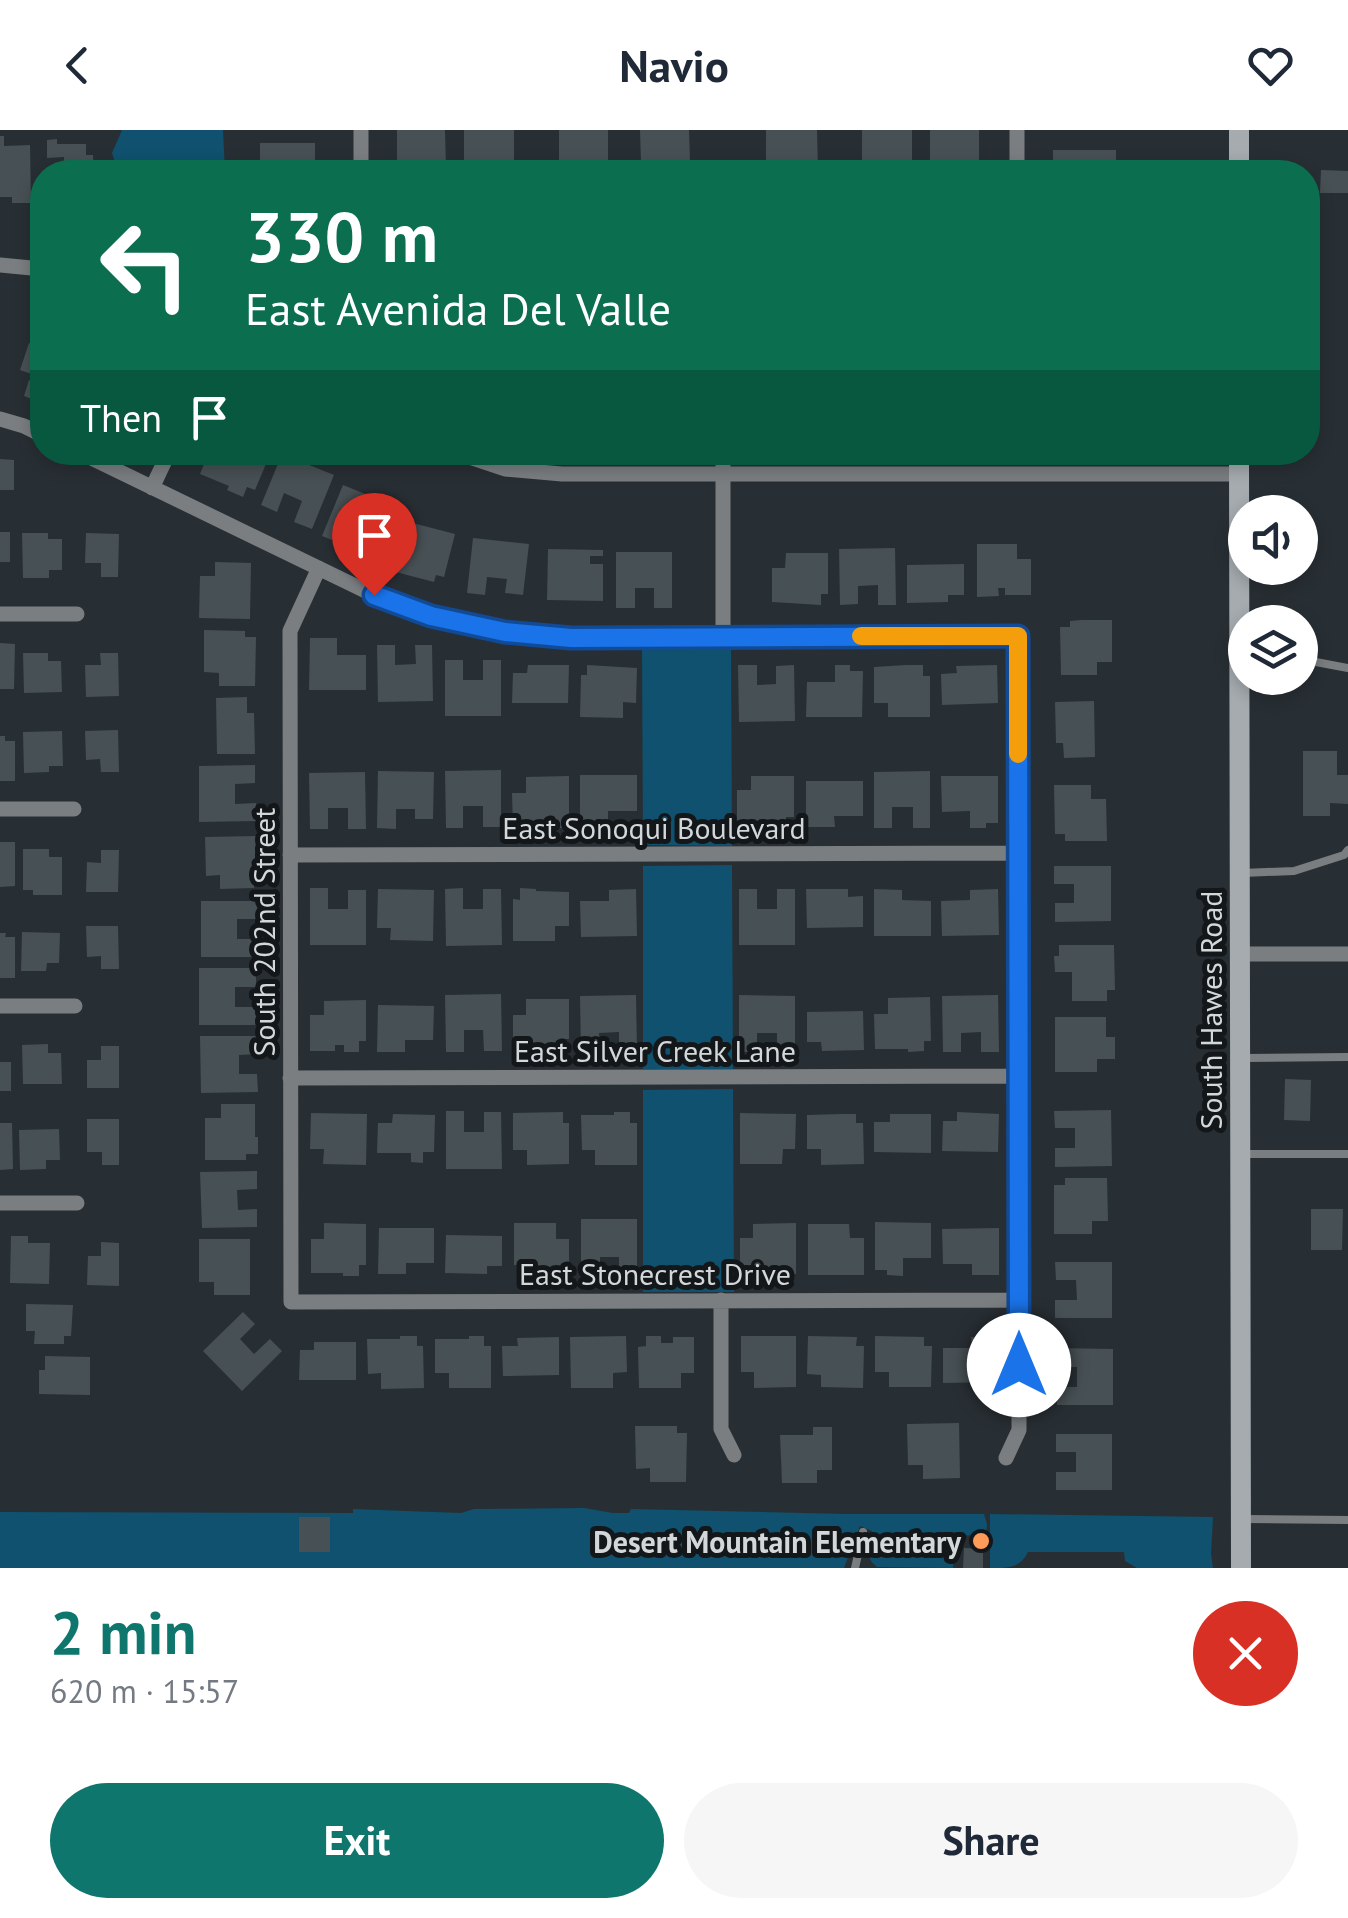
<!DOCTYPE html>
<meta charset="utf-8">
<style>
body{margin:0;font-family:"PT Sans",sans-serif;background:#f6f6f7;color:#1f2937;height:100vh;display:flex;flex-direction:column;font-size:38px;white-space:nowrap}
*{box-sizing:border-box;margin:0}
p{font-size:32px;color:#747a83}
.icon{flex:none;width:55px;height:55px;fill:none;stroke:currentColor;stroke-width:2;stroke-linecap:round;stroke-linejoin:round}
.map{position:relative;height:1438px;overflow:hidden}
.panel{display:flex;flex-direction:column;background:#fff;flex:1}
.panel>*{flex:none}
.guide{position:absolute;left:30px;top:30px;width:1290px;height:305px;border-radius:40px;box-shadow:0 5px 15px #0003;background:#0b6e4f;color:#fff;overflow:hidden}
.fabs{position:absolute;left:1228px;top:365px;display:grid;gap:20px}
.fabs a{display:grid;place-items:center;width:90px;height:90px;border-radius:50%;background:#fff;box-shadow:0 5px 15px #0003;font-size:50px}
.pin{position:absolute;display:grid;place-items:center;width:85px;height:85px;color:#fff;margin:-102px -42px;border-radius:50% 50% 50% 0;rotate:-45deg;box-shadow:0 0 10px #0007}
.pin .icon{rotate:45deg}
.me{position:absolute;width:110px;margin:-55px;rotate:0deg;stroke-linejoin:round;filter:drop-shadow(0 0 8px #0008)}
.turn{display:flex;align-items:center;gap:35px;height:210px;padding:0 50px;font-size:45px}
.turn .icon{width:130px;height:130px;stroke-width:2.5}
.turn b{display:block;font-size:70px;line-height:85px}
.then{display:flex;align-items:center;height:95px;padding:0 50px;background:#0003;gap:20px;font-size:38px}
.round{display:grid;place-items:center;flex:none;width:105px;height:105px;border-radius:52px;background:#f6f6f7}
.headline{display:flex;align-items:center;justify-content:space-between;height:170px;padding:0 50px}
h1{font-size:60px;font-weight:600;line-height:75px;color:#0f766e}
.primary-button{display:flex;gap:20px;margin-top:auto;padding:20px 50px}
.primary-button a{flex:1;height:115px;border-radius:60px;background:#0f766e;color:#fff;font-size:40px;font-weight:600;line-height:115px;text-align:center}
.primary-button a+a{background:#f6f6f7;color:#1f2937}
header{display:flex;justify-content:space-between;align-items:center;height:130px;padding:0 50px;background:#fff;font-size:45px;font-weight:600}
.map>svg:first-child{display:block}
</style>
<header><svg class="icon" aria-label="back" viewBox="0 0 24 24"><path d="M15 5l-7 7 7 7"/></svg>Navio<svg class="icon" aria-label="heart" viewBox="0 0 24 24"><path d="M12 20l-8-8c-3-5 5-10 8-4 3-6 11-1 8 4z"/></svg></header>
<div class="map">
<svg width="1348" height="1438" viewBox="0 0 1348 1438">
<rect width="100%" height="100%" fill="#282f34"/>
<path fill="#0f516e" d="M122,0H223L225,42H118L112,23Z
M731,517L732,716L643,715L642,518Z
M732,735L733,939H643V736Z
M733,959L734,1162H643V960Z
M584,1378L613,1383H629L631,1379L846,1384H984L987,1394L986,1406L954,1405L953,1438L877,1437C864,1427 867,1415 872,1401L860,1396L844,1438H0V1382L353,1383V1379L461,1383L474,1379Z
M990,1384L1213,1387L1211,1424L1213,1438H1137L1125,1431L1124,1422H1028C1020,1438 1008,1438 990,1438Z"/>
<path fill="#475054" d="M397,0H445L446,38L397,39Z
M464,0H514V38H464Z
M559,0H608V39H559Z
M640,0H689L690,31L669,32V36H649V32H641Z
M766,0H817L818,40H766Z
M862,0H912V38H862Z
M930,0H979V37H930Z
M0,6H4V16L30,15L31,73H12V67H0Z
M57,9V14H86V25H93L94,42H64V27L47,28V10Z
M260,13H315V30H307V37H324V42H260Z
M1053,20H1116V42H1053Z
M1321,40L1348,41V63H1320Z
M29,213L42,217V273L24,266L29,250L37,253L40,247L20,240Z
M209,322H271L255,360L247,357L243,367L227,360L229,356L200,344Z
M282,324L334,345L312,399L294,392L302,371L284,363L277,382L261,375Z
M0,329L14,330V360H0Z
M343,355L395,376L373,429L355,421L363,402L345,395L337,412L322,406Z
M401,390L455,404L444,447L436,445L434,452L388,440Z
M0,402H10V432H0Z
M22,403H48V409H62V440H49V448H23Z
M86,403L119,404L118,447H101V433H85Z
M473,408L529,414L523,465L505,463L507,449L487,447L485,465L467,463Z
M977,414H1017V429H1031V465H1005V458H998L999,466L977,467Z
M895,418L896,475H878V455L858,456V474L840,475L839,419Z
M548,419L603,420V426H590V434H603V471L547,470Z
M616,422H672V478H654V458H635V478H616Z
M786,423H828V464H821V475L772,472V438H785Z
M215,432L251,433L250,489L199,488L200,446H215Z
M964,434V465H948V472L907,473V435Z
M1081,490H1112V532H1097V545H1061L1060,497H1070V491Z
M204,500L245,501V507H256L255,556H219V543L204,542Z
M310,508H337V525H366V560H309Z
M0,513L15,514L14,559H0Z
M377,515H395V535L416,534L415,515H432L433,571L378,572Z
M23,523H48V531H61L62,562L24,563Z
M100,523H118L119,566L86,567L85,535H101Z
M445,530H463V550H483V530H501V586H445Z
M528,535H569L568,573H512L513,543H527Z
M587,535L637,538L636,573L623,572V588L580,587L581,545H587Z
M738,535H757V555L776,554V536L794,535L795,591L739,592Z
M835,535H850V541H863L862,587H806L807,552H835Z
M906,535H923V546H930V587H888V573H874V537Z
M997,535L998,573L942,575L941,544L957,543L956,536Z
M247,567V583H254L255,624H217L216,568Z
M1094,571L1095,627L1064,628L1063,613H1056L1055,572Z
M118,600L119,642H101L100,629L86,630L85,601Z
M62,601L63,636H49V642L24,643L23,602Z
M0,606H5V611H15V651H0Z
M1303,621H1337V645H1348V674L1330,673V686H1303Z
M255,635V653L235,654V674L256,673V691L199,692V636Z
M501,640V697H483V676H463V698H446L445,641Z
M378,641L434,642L433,689H415V679H396V699L377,698Z
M930,641V698H913V677H892V698H874V642Z
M365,642L366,699H348V678H328V699H310L309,643Z
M580,645H637V681H608V699H593V693H580Z
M569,646V698H513L512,663H526V647Z
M751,646H794V687H786V696H737V660H751Z
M941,646H998V693H986V698H970V681L942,682Z
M806,651H863V686H834L835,697H806Z
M1054,655H1091V669H1106L1107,711H1065V704H1055Z
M256,706L254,758L220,759V745L206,746L205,707Z
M0,712H15V756L0,757Z
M23,719H49V727H62V765H33V760H23Z
M101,720H119L118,762H86L87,732L101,733Z
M1054,736H1111V791L1055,792V773H1074V754H1054Z
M310,758H328V779H348V760H366V815H310Z
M463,758V779H483V759H501L502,815L446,816L445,759Z
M520,758L536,759V761L569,762V796H555V811H513V769L520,770Z
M378,759L434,760L433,811L390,810L391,798H377Z
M636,759L637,806L581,807L580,771H609V760Z
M739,759H757V779H777V759H795V815H739Z
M806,759H848V767L863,766V797L807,798Z
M874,759L902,760V770L931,771V806H874Z
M998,759L999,805L942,806L941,771L970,770V760Z
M201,771H257V789H237V809H257V827H201Z
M86,796H118L119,839H101V826L87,827Z
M22,802L60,803L59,833H47L46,841H21Z
M0,803H6L5,807H15V848H0Z
M1059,815H1114L1115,860H1107V871H1072V842H1055L1054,826H1059Z
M199,838H256V857H235V877H256V895H199Z
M501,864L502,921H484L483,900H464V922H446L445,865Z
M636,865L637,922H619V902L599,903L600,922H581L580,866Z
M739,865L795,866V922H777V903H757V922H739Z
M998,865L999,922H981V902L961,903V922H943L942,866Z
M930,867L931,911H924V921L908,922V919H875L874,884H888V868Z
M526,869H569V909H562V922H547V919H513V885H526Z
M366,870V911H359V922H344V915H335V921H310V885H324V871Z
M378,875L434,876L433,910H405V922H377Z
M863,881L864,920L822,921L821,912H807V882Z
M1055,887H1106V907H1115V929H1097V942H1055Z
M200,906H257V924L239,925V944H257L258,962L201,963Z
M48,914V923H61L62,954H23L22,915Z
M101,916H119V958H87V930H101Z
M0,932H11V961H0Z
M1285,949L1311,950L1310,991L1284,990Z
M221,974H255V1007H258V1024H246V1030H205V988H221Z
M1111,980L1112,1036L1055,1037V1018H1075V998H1055L1054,981Z
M446,981H464V1002H484V982H501L502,1039H446Z
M563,982V993H569V1034L527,1035V1020H513V983Z
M614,982H630V993H637V1035H595V1020H582L581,985H614Z
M957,982L999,984L998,1022L942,1021L943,991H957Z
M311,983L367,984L366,1035L323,1034L324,1019H310Z
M740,983L796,984L795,1019H783L782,1034H740Z
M393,984L435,985L434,1022H423V1033L411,1032V1023H377L378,993H392Z
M842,984H856V993H863L864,1034L821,1035V1019H807V985Z
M890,984H931V1023L874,1022V992H890Z
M87,989H119V1035H102V1022H87Z
M0,993H12L13,1039L0,1040Z
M59,999L60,1030H46V1039L20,1040L19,1000Z
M257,1041V1059L237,1060L238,1080L257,1079V1097L202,1098L200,1042Z
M1065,1048H1107L1108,1091H1092V1104H1054V1055H1065Z
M1311,1079H1343L1342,1120H1311Z
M581,1089H637V1146H619V1127H600V1146H581Z
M875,1092L931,1093V1128H903V1146L887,1145V1140H875Z
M324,1093L366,1094V1135H359V1146H343V1143H311V1109H324Z
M514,1093H556V1109H569V1142H537V1145H520V1135H514Z
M796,1093V1144L740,1143V1108H753V1094Z
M808,1094H849L850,1108H864V1145H808Z
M379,1098H434V1133H406V1144H378Z
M999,1098V1145H972V1134H943L942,1099Z
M446,1105L502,1106V1136H487V1144L445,1143Z
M11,1106H28V1113H50L49,1154L10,1153Z
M199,1109H250V1165H214V1152H199Z
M101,1112L119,1113V1156L87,1155L88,1126H101Z
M1055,1132H1112V1188H1055V1170H1077L1076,1150H1056Z
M26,1174L73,1175L71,1206H64V1214H34L35,1201H26Z
M243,1182L255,1194L240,1209L254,1224L270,1209L282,1221L242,1261L203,1221Z
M400,1206H417V1216H423L424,1258L381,1259V1243L368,1244L367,1209H400Z
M469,1206H484V1216H491V1258H449V1243H435V1209H469Z
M626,1206L627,1242L613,1243V1258H571L570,1207Z
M646,1206H661V1213H673V1207H694V1243H681V1258H639L638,1217L646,1216Z
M741,1206H796V1257L754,1258V1242H741Z
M808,1206L857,1207L856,1216H864L863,1258L821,1257V1245L807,1244Z
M875,1206L924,1207V1216H932L931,1257H889V1242H875Z
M999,1206L1000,1252L943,1253V1218H972L971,1207Z
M559,1207V1245L503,1246L502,1216H518L517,1208Z
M314,1212H356V1250H299L300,1220H314Z
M1056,1218L1113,1219V1275H1057V1257H1077V1237H1056Z
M45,1226L90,1227V1265L39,1264V1240H45Z
M959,1293L960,1348L923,1349V1335H908L907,1294Z
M635,1296H677V1303H687L686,1352H650V1338L636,1339Z
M813,1297H832V1340H817V1353H782L780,1305H813Z
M1056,1304H1112V1360H1056V1342H1076V1322H1056Z
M299,1387H330V1422H299Z
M964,1418L983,1419V1438H963Z"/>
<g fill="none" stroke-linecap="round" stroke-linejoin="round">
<path stroke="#7a7e80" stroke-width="8" d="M1300,529L1348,538
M1243,743L1294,741L1344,725L1348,720
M1243,928L1348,927
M1240,1024H1348
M1245,1389L1348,1390
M855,1438L863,1402"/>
<path stroke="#7a7e80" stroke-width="15" d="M361,0V42
M1017,0V42
M0,135L42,139
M0,289L24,296L42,305
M79,322L374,465L431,486L505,502L571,508L1018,506L1019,1300L1006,1328
M454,322L505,339L562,344H1239
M723,322V507
M152,358L169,322
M319,438L290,501L291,1172L1019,1170
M0,484H77
M0,679H74
M290,725L1019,723
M1240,824H1348
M0,876H75
M290,948L1019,946
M0,1073H77
M721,1170V1299L734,1325"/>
<path stroke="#a5abaf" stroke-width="20" d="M1239,0V42
M1239,322L1241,1438"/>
</g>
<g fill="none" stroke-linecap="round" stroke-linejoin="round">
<defs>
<path id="route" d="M374,465L431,486L505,502L571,508L1018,506L1019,1235"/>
</defs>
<use href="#route" stroke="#114b97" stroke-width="25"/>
<use href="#route" stroke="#1a73e8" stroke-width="18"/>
<path stroke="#f59e0b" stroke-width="18" d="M861,506H1018V624"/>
</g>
<circle fill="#fe9b59" stroke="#141719" stroke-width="4" cx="981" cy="1411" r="10"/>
<g text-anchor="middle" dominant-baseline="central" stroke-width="10" stroke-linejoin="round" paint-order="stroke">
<g font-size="30" fill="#d2d7da" stroke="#141719">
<text x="654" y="697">East Sonoqui Boulevard</text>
<text transform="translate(263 802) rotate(-90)">South 202nd Street</text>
<text transform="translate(1210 880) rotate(-90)">South Hawes Road</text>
<text x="655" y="920">East Silver Creek Lane</text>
<text x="655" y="1143">East Stonecrest Drive</text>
</g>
<g font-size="30" font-weight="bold" fill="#d2d7da" stroke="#141719" text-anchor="end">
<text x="961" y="1411">Desert Mountain Elementary</text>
</g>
</g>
</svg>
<div class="fabs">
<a><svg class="icon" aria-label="sound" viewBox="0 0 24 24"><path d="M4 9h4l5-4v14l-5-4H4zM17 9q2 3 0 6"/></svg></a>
<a><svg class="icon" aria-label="layers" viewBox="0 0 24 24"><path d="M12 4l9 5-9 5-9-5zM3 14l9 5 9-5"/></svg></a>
</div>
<div class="pin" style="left:374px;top:465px;background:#d93025"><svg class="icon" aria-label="arrive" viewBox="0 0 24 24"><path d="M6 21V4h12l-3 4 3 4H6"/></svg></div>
<svg class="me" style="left:1019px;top:1235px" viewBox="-20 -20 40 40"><circle r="19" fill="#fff"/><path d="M0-13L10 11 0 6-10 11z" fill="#1a73e8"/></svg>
<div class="guide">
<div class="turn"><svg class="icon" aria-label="left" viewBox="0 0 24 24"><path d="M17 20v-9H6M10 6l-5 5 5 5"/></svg><div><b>330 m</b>East Avenida Del Valle</div></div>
<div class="then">Then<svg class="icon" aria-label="arrive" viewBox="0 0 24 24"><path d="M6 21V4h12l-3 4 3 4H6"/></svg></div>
</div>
</div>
<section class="panel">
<div class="headline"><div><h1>2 min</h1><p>620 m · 15:57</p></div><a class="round" style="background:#d93025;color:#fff"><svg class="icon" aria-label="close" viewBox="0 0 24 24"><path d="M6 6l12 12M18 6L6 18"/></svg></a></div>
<div class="primary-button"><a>Exit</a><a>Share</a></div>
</section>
